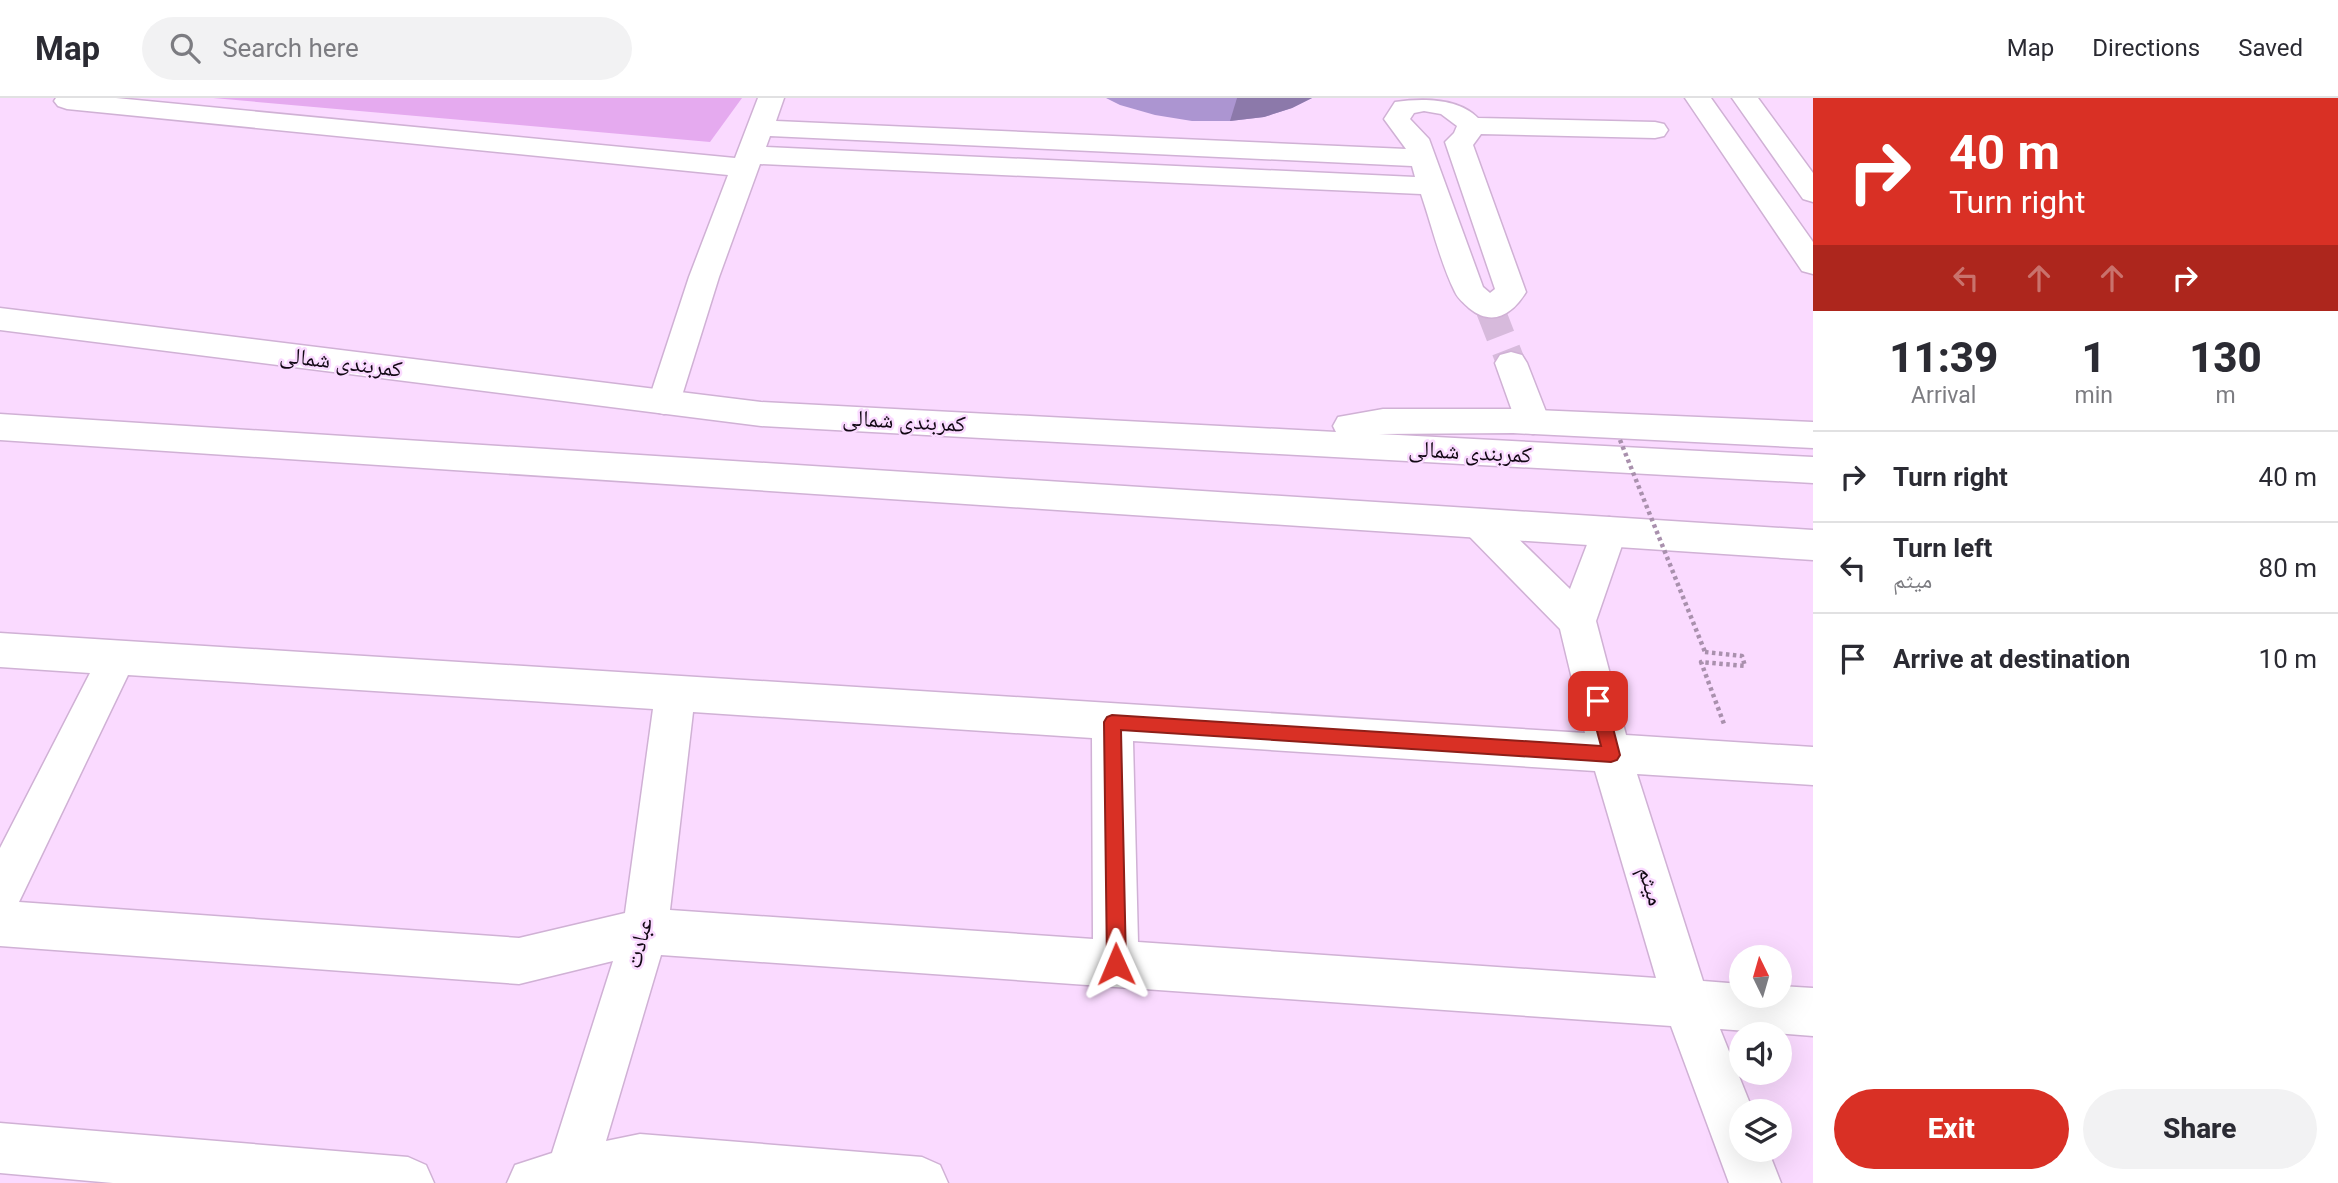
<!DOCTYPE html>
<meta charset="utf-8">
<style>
body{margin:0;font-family:Roboto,"Noto Naskh Arabic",sans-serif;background:#f2f2f3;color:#2b2b33;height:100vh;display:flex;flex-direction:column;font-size:26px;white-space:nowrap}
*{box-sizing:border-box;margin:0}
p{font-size:23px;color:#7c7c81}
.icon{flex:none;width:38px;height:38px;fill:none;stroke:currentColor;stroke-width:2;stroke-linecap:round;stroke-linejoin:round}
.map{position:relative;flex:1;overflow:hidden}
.drawer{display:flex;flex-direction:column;background:#fff;width:525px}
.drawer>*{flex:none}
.hud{background:#d93025;color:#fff;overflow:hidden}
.needle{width:46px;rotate:355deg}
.controls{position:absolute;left:1729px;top:847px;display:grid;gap:14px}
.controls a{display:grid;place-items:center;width:63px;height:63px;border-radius:50%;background:#fff;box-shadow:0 7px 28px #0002;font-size:35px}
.pin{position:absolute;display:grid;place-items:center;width:60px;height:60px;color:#fff;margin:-30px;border-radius:14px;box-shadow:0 4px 10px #0006}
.me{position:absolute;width:77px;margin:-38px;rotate:359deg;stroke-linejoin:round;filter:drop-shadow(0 0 5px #0008)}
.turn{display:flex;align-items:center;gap:24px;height:147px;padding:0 21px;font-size:32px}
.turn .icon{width:91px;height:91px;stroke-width:2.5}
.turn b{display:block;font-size:49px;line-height:60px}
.lanes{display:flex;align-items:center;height:66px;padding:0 21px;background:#0003;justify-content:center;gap:35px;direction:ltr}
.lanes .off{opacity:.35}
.eta{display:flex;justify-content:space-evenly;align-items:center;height:119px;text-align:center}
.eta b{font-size:42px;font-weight:800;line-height:49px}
.button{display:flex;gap:14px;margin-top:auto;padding:14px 21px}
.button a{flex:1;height:80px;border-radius:42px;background:#d93025;color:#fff;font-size:28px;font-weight:800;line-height:80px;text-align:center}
.button a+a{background:#f2f2f3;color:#2b2b33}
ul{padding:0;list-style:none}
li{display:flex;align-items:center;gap:21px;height:91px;padding:0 21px;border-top:2px solid #e1e1e2}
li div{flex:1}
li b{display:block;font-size:26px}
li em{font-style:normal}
header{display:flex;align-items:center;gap:42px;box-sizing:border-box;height:98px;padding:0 35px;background:#fff;border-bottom:2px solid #e1e1e2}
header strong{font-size:33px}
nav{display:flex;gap:38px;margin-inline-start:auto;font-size:24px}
.search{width:490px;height:63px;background:#f2f2f3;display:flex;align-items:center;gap:18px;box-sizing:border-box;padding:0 24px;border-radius:38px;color:#7c7c81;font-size:26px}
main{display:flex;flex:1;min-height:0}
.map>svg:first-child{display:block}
</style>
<header>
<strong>Map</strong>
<div class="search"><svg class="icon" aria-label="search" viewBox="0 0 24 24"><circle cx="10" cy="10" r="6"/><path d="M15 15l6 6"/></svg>Search here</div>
<nav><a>Map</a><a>Directions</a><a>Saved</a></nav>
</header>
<main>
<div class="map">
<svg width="1813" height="1085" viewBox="0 0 1813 1085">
<rect width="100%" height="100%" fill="#fadaff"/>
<path fill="#e5aaef" d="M213,0H742L710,44Z"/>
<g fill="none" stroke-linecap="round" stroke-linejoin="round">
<path stroke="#d7badc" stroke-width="29" stroke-dasharray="29 15" stroke-linecap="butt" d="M1490,211L1511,265"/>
<defs>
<path id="minor" d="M56,0H116L735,60L758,0H784L776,23L1406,51L1384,21L1395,4C1423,0 1458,0 1478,20L1655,24L1664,26L1668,32L1664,38L1655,40L1481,36L1473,47L1526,194C1512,217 1492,229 1469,210C1464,205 1458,201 1455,194C1440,164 1432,128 1421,96L760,66L719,179L680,304L676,313L664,316L652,313L648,304L689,179L728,77L67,11L58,8L54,3ZM1424,13L1441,16L1457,28L1454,35L1445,44L1495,191L1490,195L1483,189L1429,41L1410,21L1414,15ZM770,38L1412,68L1415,79L766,49Z
M1685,0H1711L1813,144V176L1802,173Z
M1732,0H1758L1813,75V104L1803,101Z
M1511,254L1522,257L1527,265L1550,324L1545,333L1533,336L1521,333L1516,324L1495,265L1500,257Z
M1479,411L1492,415L1570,491L1596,423L1609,419L1622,423L1627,433L1596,523L1626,637L1813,649V687L1637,676L1703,883L1741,886V898H1780V888L1813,890V938L1720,931L1753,1013H1741V1052H1768L1781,1085H1729L1671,928L661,857L606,1043L640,1036L922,1059L940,1067L948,1085H507L515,1067L552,1055L613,863L519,886L0,848V750L90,575L0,569V535L1585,635L1560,531L1466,435L1461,425L1466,415ZM128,577L653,611L625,815L519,840L19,804ZM693,614L1092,640L1093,841L670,812ZM1133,643L1595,673L1656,880L1138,844Z
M0,1025L408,1059L426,1067L434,1085H113L0,1075Z"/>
<path id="highway" d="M0,210L761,304L1336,334L1333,328L1338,319L1383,311H1513L1813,324V350L1513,335L1379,336L1813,359V385L761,328L0,232Z
M0,316L1813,432V462L0,342Z"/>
</defs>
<use href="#minor" stroke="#d0b1d5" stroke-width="3"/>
<use href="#highway" stroke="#d0b1d5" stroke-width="3"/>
<path stroke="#a990ad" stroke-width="4.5" stroke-dasharray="3.5 3.5" stroke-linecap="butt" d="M1705,554L1742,558L1745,568L1701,564L1724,626"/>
<use href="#minor" fill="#fff" fill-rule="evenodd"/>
<use href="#highway" fill="#fff" fill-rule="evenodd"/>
<path stroke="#a990ad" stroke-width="4.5" stroke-dasharray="3.5 3.5" stroke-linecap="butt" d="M1620,342L1705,554"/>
</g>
<path fill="#ac95d1" d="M1106,0H1312L1292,10L1264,19L1230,23H1192L1155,17L1120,7Z"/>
<path fill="#8c79aa" d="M1237,0H1312L1292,10L1264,19L1230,23Z"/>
<path fill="#d93025" stroke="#8d1f18" stroke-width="2" d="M1598,596L1603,598L1606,603L1620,657L1617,662L1611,664L1121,632L1126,866L1123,873L1116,876L1109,873L1107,866L1104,624L1107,619L1112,617L1601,648L1589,603L1592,598Z"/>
<g text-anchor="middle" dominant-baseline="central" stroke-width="5" stroke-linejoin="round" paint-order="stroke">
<g font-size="23" fill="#120814" stroke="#fadaff">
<text transform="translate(341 264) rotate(7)">کمربندی شمالی</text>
<text transform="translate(904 323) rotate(3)">کمربندی شمالی</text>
<text transform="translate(1470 354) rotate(3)">کمربندی شمالی</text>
<text transform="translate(1651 788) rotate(73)">میثم</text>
<text transform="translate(639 845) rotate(-76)">عبادت</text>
</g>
</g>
</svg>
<div class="controls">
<a><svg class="needle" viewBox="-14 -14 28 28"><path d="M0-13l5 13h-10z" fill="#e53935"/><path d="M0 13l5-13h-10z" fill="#7c7c81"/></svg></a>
<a><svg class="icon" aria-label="sound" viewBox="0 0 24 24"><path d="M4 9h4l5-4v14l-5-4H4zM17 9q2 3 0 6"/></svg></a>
<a><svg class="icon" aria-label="layers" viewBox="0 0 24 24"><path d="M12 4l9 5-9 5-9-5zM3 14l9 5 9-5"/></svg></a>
</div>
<div class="pin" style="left:1598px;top:603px;background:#d93025"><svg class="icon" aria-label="arrive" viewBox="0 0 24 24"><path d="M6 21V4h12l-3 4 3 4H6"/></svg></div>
<svg class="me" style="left:1116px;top:866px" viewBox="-20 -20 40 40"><path d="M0-17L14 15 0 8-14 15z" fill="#d93025" stroke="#fff" stroke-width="4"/></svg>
</div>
<section class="drawer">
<div class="hud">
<div class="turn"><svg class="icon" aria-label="right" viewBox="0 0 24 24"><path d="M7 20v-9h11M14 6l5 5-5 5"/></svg><div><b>40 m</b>Turn right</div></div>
<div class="lanes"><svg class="icon off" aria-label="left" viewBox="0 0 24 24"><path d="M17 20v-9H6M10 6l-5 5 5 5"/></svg><svg class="icon off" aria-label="ahead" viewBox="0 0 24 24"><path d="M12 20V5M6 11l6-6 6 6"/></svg><svg class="icon off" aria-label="ahead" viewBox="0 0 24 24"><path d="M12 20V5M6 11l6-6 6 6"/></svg><svg class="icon" aria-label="right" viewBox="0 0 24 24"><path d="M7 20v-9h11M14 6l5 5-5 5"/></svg></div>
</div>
<div class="eta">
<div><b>11:39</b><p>Arrival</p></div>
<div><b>1</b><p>min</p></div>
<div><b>130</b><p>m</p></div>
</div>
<ul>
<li><svg class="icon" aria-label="right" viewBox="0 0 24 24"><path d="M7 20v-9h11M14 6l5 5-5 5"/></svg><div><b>Turn right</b></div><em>40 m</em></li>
<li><svg class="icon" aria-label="left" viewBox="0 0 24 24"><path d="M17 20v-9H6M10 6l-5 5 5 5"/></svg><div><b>Turn left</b><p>میثم</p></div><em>80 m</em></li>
<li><svg class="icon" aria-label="arrive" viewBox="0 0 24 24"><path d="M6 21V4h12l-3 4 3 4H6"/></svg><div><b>Arrive at destination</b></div><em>10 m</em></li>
</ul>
<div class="button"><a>Exit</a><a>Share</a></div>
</section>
</main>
